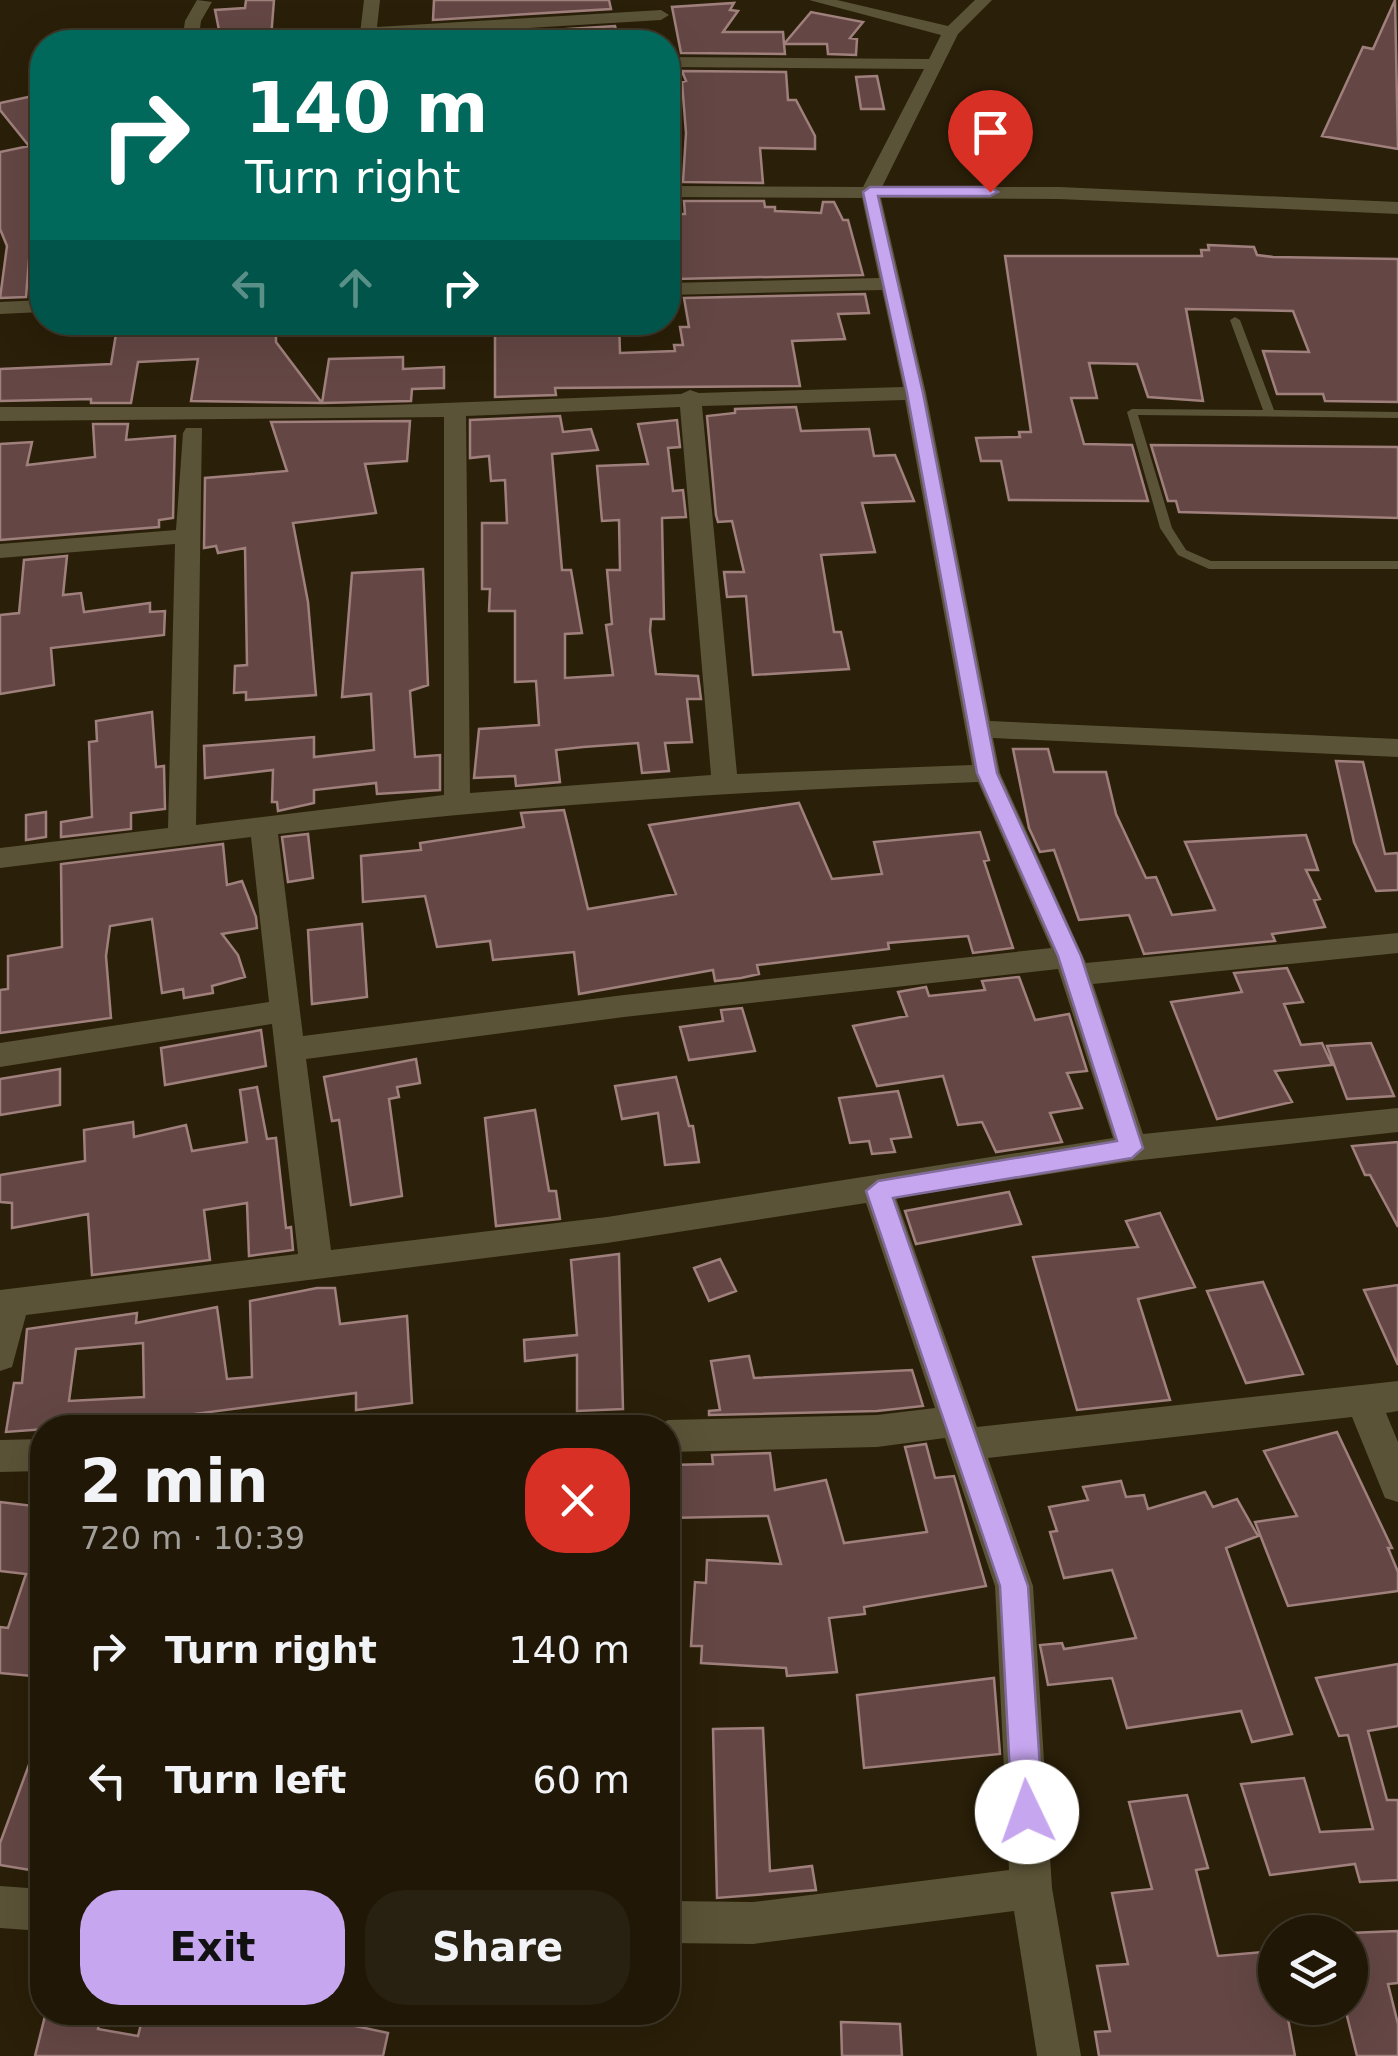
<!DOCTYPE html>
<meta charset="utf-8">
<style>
body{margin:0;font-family:"DejaVu Sans",sans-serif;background:#282010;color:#f1f3f6;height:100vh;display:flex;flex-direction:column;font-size:38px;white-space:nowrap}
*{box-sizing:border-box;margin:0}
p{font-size:32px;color:#a29f9b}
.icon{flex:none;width:55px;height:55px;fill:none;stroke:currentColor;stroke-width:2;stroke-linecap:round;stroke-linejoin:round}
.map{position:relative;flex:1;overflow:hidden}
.panel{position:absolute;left:30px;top:1415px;width:650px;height:610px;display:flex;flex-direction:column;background:#201706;border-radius:40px;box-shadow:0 10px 40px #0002,0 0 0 2px #3d3628}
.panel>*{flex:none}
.banner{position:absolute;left:30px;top:30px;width:650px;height:305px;border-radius:40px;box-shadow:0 10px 40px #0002,0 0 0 2px #3d3628;background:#00695c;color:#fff;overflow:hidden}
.buttons{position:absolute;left:1258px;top:1915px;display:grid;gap:20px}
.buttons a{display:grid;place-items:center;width:110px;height:110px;border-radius:50%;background:#201706;box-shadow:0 10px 40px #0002,0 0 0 2px #3d3628;font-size:50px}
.pin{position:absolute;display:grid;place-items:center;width:85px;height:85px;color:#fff;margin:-102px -42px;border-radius:50% 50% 50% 0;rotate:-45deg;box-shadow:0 0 10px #0007}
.pin .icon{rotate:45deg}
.me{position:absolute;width:110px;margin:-55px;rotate:357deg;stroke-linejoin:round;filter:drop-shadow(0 0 8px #0008)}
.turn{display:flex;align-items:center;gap:35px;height:210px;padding:0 50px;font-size:45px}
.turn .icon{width:130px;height:130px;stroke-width:2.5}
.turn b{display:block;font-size:70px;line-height:85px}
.lanes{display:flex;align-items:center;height:95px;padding:0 50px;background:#0003;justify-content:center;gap:50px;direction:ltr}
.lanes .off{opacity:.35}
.round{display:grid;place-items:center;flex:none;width:105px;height:105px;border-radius:40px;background:#282010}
.headline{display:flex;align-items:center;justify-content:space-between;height:170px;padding:0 50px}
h1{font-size:60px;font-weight:700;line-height:75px}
.action{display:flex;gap:20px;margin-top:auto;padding:20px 50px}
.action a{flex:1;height:115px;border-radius:40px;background:#c7a6f0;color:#111;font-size:40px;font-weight:700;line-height:115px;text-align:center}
.action a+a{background:#282010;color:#f1f3f6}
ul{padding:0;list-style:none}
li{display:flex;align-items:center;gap:30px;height:130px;padding:0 50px}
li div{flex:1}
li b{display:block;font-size:38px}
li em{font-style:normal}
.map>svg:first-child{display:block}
</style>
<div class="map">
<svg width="1398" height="2056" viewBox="0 0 1398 2056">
<rect width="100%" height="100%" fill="#2a1f08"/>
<path fill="#644745" stroke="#a0807d" stroke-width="2.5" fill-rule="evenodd" d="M246,0H274L271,38L221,40L215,10L245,8Z
M434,0H609L611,9L433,20Z
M1395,0L1398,149L1322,136L1363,47L1373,49Z
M734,3L730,10L738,11L723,32H783L784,44L811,12L863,22L850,38L857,39L856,55L828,54L827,44H784L785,54L681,53L672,7Z
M615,26L619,42H474V35Z
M682,71L786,72L788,100H796L815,136V149L760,148L763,183L683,182L686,133L682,82L686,81Z
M877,76L884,109H861L856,77Z
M42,94V225L35,260H29L26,297L0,298L7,246L0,229V152L29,146L0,110V103Z
M684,201H764L765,207H775V211L821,213L823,202H834L843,220H848L863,275L676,279L670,214H685Z
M1208,245L1254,247L1257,255L1273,257L1398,259V402L1325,401L1323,394H1277L1263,351L1309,352L1293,311L1186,309L1203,401L1148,397L1137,364L1089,363L1097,398H1071L1084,444L1132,445L1148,501L1009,500L1001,461H981L976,438L1020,437L1019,432H1031L1005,256H1202L1201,250H1209Z
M865,294L869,313L838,314L845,339L792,341L800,386L555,388L556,395L495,397V322H619L620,353L675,351L674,345H683L680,327H689L684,298Z
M118,322H276V342L322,403L191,401L198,359L138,362L131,403H91V399L0,401V369L111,364Z
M403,357V369L444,367V388L412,389L411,401L322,403L329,359Z
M796,407L801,431L869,429L874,456L895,455L914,501L862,503L875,552L821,555L834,632H841L849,669L753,675L746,596L727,597L724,572H744L732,521L718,522L716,515L707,416L735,413V409Z
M560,416L563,432L591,429L598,450L552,454L562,570H571L582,633L565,634V678L613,675L606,625L612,624L607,570H620L619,520L602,521L597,466L648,464L638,424L677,420L680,447L668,448L673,491L683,490L686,517L662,518L664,619H651L650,631L656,674L698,676L701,699H687L692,742L665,743L669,771L642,773L638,743L583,747L556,750L560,782L516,786L515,776L474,778L479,729L539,725L536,681L515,682V611H489L490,589H482V523H507L505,480L491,481L489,456L470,458V420Z
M410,421L407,461L365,464L376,513L293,523L308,602L316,695L246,700V692L234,693L235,666L247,665L245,548L218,553L216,546L204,548L205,478L287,471L271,422Z
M93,424H128L126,440L175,436L173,518L159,520V527L0,540V444L32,442L27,465L95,457Z
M1151,445L1398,447V518L1179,512L1176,501H1168Z
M67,556L63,595L81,593L84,612L150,603V612L165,611L164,635L51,648L54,685L0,694V615L19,613L24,560Z
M423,569L428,685L410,691L415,757L440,755V790L377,794L376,783L314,790V803L278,811L277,802H272L273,770L205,778L204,746L314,737V757L374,750L371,694L342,697L352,573Z
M152,712L156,767L164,766L165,809L131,813V829L61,837V822L92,817L89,742L97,741L96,721Z
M1013,749H1048L1054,772H1106L1116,814L1146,878L1156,877L1172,915L1215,910L1185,842L1306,835L1318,870H1306L1320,899L1314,900L1325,927L1272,934L1275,941L1144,954L1129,915L1079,920L1054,850L1040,852L1029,828Z
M1336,761L1363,762L1385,854L1398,853V890L1376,891L1354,842Z
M799,803L832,879L882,874L874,842L980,832L989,860L984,861L1013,948L973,953L968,936L888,943L889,949L757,965L759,974L741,978L715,981L713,970L579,994L574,952L493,960L490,941L437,947L425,896L363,902L361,856L421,850L420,843L524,827L521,813L564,810L588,909L676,894L649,825Z
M46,812V837L26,840V815Z
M308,834L313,878L288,882L282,837Z
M223,844L227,885L242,881L256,917L257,928L222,934L238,955L245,977L212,986L213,993L184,998L183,989L162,993L152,919L110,926L106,956L111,1018L0,1033V990L8,989V956L62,947L61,864Z
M362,924L367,997L312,1004L308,930Z
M1287,968L1303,1002L1284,1004L1301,1045L1322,1043L1332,1065L1275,1071L1292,1102L1217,1119L1171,1002L1242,992L1234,973Z
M1019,977L1035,1020L1069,1014L1087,1071L1067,1073L1082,1108L1050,1113L1062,1142L996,1152L982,1122L958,1125L943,1076L877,1086L853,1026L907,1016L898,992L926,987L929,996L985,990L982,981Z
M742,1008L755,1051L689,1060L680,1027L723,1021L721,1010Z
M261,1030L266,1066L165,1085L161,1048Z
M1371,1043L1394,1096L1347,1099L1327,1046Z
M416,1059L420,1083L397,1087L399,1097L389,1099L402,1196L351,1205L339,1120L332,1121L324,1077Z
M60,1069V1105L0,1115V1079Z
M676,1077L689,1126H693L699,1162L665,1165L658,1113L622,1119L615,1086Z
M257,1087L267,1139L276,1138L286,1228L291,1227L293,1250L249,1256L247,1203L204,1210L210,1260L92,1275L88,1214L12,1228V1203L0,1202V1175L85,1161L84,1130L133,1122L134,1137L186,1125L192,1151L247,1142L240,1090Z
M898,1091L911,1137L891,1139L895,1152L872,1154L869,1141L850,1143L839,1098Z
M535,1110L549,1191H556L560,1219L496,1226L485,1118Z
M1398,1142V1227L1370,1175H1365L1352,1146Z
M1009,1192L1021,1224L916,1244L905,1211Z
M1160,1213L1195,1287L1138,1299L1170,1400L1077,1410L1033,1257L1138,1247L1126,1221Z
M619,1254L623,1409L577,1411V1355L525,1361L524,1340L577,1335L571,1260Z
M720,1259L736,1291L709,1301L694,1268Z
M1263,1282L1303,1374L1246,1383L1207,1291Z
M1398,1285V1365L1364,1290Z
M317,1288H335L340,1324L407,1316L412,1403L356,1410V1393L186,1415V1428L73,1427L6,1432L14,1383H22L27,1329L137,1313L136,1323L217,1307L227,1379L252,1377L250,1301ZM143,1343L144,1397L69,1401L76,1349Z
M749,1356L754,1378L912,1370L923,1406L877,1411L709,1415V1411L720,1410L711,1361Z
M1337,1432L1392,1548H1388L1398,1572V1591L1288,1606L1255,1522L1297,1516L1264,1451Z
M926,1444L935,1478L954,1476L986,1586L864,1607L865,1614L829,1618L837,1672L787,1676L786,1668L701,1663L702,1646H691L695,1582L706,1583L707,1560L781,1564L768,1516L668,1518V1465L713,1464L712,1455L770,1453L775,1490L826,1480L844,1543L927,1532L905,1447Z
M1121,1481L1126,1497L1144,1495L1148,1509L1205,1492L1213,1507L1237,1499L1258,1536L1226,1548L1292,1734L1252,1742L1241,1711L1127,1728L1112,1678L1048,1685L1040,1645L1062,1643L1064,1649L1136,1638L1112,1570L1064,1578L1050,1532L1057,1531L1049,1507L1088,1500L1083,1487Z
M0,1502L42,1507V1677L0,1673V1627L8,1628L26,1574L0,1571Z
M1398,1664V1726L1368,1731L1387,1800H1398V1880L1360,1882L1355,1864L1270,1875L1241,1784L1304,1778L1320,1832L1373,1829L1348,1735L1339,1736L1316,1678Z
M994,1678L1000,1754L864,1768L857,1695Z
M763,1728L770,1871L812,1866L816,1890L717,1898L713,1729Z
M40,1735H42V1872L0,1865V1843Z
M1187,1795L1208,1868L1196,1870L1218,1956L1275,1951V2008H1286L1295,2056H1099L1095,2032L1110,2031L1097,1966L1128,1964L1112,1893L1152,1889L1129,1802Z
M1398,1931V1983L1388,1984L1398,2024V2056H1357L1345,2008H1350V1933Z
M46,2012H102L98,2029L138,2036L144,2012H290L388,2033L383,2056H35Z
M841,2022L900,2024L902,2056H842Z"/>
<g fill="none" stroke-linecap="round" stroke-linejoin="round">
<path fill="#5a5337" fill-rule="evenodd" d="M1235,317L1240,320L1274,410L1398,412V418L1138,415L1172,528L1186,550L1211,561H1398V569H1209L1178,555L1160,528L1127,412L1132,409L1263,410L1230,320Z"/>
<path fill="#5a5337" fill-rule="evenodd" d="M197,0L212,2L201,21L198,42H182L185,21Z
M364,0H380L377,27L661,10L669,15L661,20L376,37L375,42H359Z
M809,0H837L948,26L975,0H992L958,34L882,187H1059L1398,202V214L1059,199L881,198L926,393L990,721L1398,739V757L993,738L1000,773L1086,963L1398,933V953L1093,984L1143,1134L1398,1108V1132L1132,1161L896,1198L977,1427L1398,1381V1411L1386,1413L1398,1442V1502L1385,1498L1352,1417L988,1458L1033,1586L1052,1888L1081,2056H1037L1014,1911L753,1944L668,1943V1901L753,1902L1009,1870L995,1586L945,1438L877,1447L668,1452V1428H654L668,1420L877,1415L935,1408L866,1203L607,1243L26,1315L12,1367L0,1371V1290L298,1254L272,1024L0,1067V1043L269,1002L251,837L0,868V848L168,828L175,544L0,558V544L176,530L183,433L186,428H202L196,825L444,795V417L0,421V407H340L681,394L690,390L699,393L903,387L882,290L668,295V283L879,278L862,198L668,197V170L677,176V186L863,187L924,69L668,67V57L929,59L941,35ZM905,400L972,765L737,774L702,406ZM680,407L711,775L470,793L466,416ZM978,782L1051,948L624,995L303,1036L278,834C511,806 743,791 978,782ZM1058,969L1113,1138L607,1217L331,1250L306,1059L624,1017Z
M42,300V312L0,314V302Z
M42,1439V1471L0,1472V1440Z
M0,1886L42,1889V1931L0,1928Z"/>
</g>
<path fill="#c7a6f0" stroke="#816c9c" stroke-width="2.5" d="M870,187H990L998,192L990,196H878L923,393L997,773L1081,956L1143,1148L1132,1158L893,1198L1028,1586L1043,1812L1038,1823L1027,1828L1016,1823L1012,1812L1000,1586L866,1191L878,1181L1117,1141L1058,956L977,773L907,393L863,192Z"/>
</svg>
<div class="buttons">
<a><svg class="icon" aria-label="layers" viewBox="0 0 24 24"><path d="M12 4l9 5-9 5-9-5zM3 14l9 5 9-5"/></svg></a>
</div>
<div class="pin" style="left:990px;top:192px;background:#d93025"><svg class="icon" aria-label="arrive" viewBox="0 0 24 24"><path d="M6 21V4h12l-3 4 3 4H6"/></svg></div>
<svg class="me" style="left:1027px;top:1812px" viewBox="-20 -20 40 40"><circle r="19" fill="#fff"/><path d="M0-13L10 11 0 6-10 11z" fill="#c7a6f0"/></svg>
<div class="banner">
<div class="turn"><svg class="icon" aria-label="right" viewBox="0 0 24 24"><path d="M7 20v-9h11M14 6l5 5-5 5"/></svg><div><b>140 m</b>Turn right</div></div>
<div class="lanes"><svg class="icon off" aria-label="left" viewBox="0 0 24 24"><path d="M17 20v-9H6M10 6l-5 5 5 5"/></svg><svg class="icon off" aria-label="ahead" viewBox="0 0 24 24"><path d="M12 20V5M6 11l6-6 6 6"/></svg><svg class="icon" aria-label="right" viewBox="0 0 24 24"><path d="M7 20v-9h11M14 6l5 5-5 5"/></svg></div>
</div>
<section class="panel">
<div class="headline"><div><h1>2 min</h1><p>720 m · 10:39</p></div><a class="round" style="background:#d93025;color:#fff"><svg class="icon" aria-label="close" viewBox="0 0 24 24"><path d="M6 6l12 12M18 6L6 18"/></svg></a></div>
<ul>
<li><svg class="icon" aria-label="right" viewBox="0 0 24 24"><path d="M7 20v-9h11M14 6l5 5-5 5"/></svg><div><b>Turn right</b></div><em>140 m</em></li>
<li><svg class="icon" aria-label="left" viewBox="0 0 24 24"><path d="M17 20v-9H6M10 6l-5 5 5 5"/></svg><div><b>Turn left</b></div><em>60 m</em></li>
</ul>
<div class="action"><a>Exit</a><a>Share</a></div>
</section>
</div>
